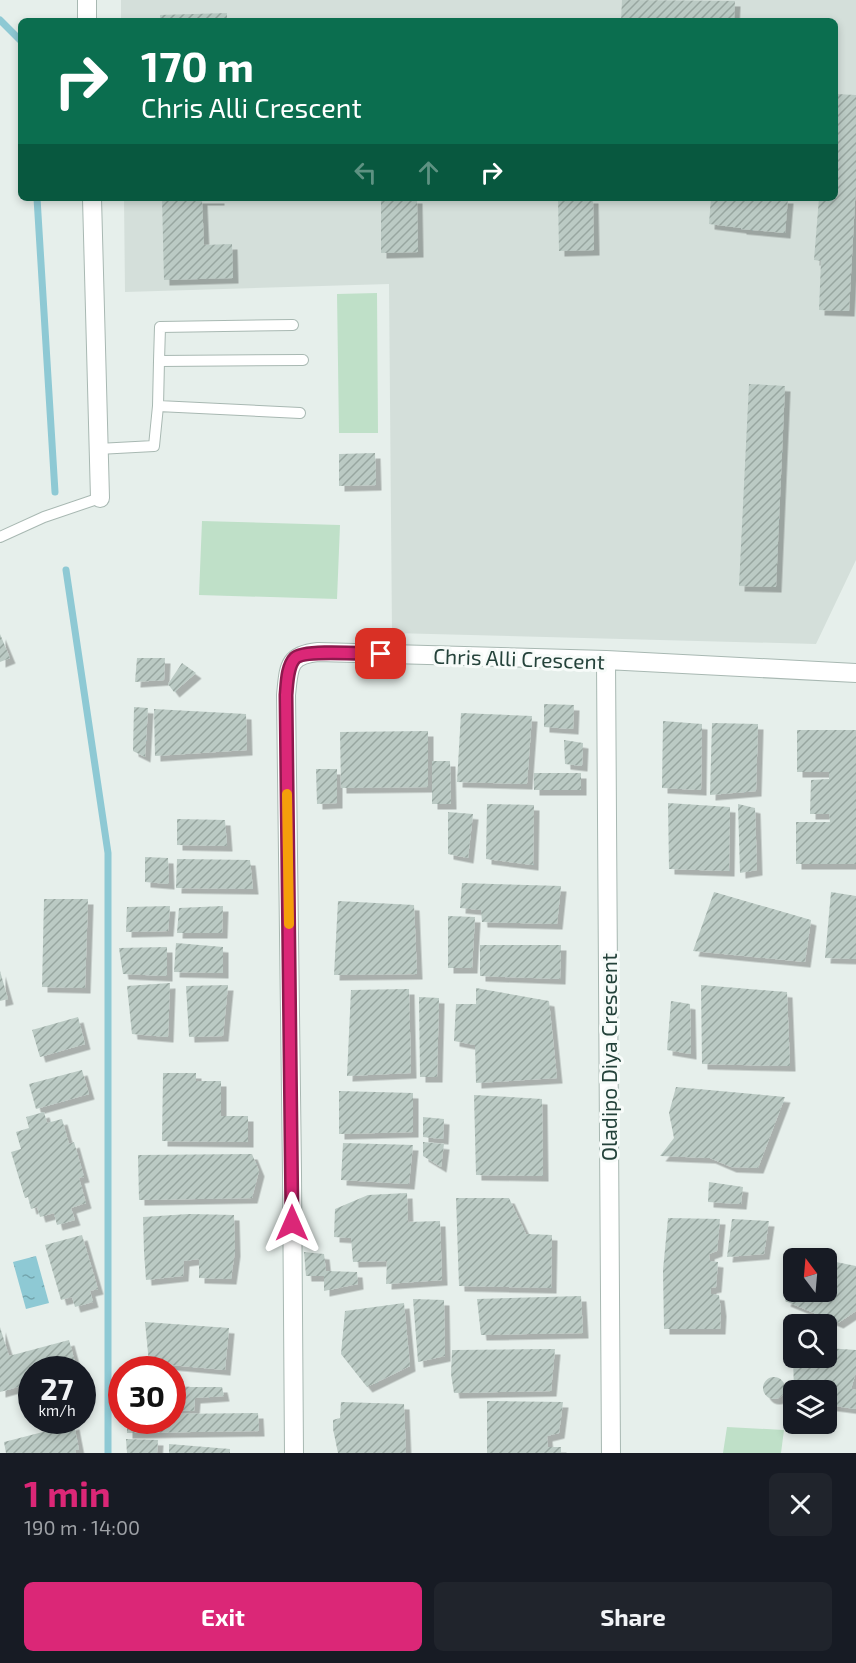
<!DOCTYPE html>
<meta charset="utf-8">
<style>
body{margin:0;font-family:"Exo 2",sans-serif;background:#20242c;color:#f1f3f6;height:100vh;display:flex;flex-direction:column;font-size:22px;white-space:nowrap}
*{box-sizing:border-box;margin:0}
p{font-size:20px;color:#9ea1a6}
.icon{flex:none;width:33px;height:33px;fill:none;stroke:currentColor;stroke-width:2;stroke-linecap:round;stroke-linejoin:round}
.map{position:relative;height:1453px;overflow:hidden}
.sheet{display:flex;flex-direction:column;background:#171b24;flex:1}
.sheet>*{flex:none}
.hud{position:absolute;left:18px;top:18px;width:820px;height:183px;border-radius:9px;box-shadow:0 3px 9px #0003;background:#0b6e4f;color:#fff;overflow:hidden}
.needle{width:39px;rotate:344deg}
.fabs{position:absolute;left:783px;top:1248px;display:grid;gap:12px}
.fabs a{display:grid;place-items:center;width:54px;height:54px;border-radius:9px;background:#171b24;box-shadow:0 3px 9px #0003;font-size:30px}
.speed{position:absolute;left:18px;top:1356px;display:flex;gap:12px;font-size:30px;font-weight:700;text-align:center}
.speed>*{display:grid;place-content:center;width:78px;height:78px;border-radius:50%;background:#171b24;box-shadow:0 3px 9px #0003;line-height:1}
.speed small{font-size:15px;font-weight:400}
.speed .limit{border:9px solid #d22;background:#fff;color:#111}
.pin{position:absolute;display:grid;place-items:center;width:51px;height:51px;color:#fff;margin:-26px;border-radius:12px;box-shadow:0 3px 9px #0006}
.me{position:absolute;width:66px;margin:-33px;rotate:0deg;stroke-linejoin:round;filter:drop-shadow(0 0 4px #0008)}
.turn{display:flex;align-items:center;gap:21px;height:126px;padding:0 24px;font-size:27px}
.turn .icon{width:78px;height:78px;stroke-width:2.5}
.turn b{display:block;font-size:42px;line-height:51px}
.lanes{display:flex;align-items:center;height:57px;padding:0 24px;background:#0003;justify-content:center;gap:30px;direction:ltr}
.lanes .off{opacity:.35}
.round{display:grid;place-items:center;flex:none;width:63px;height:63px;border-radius:9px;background:#20242c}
.head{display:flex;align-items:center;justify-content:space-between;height:102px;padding:0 24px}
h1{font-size:36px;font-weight:700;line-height:45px;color:#db2777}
.primary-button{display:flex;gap:12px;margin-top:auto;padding:12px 24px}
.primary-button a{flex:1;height:69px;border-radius:9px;background:#db2777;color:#fff;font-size:24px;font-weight:700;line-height:69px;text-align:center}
.primary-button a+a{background:#20242c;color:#f1f3f6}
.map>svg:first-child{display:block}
</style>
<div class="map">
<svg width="856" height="1453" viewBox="0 0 856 1453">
<defs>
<pattern id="water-ripples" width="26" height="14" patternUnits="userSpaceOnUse" patternTransform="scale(1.5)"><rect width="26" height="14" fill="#8ec9d4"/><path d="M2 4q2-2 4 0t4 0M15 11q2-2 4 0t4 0" fill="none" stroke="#74a5ad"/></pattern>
<pattern id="building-hatch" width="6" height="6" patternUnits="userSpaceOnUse" patternTransform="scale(1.5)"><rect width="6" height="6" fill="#bbcac4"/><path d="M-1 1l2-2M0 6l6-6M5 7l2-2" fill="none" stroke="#98a6a0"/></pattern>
<filter id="shadow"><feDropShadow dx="5.5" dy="5.5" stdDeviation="0" flood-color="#0004"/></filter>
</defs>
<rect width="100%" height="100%" fill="#e6efeb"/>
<path fill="#d4dfda" d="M121,0H856V560L816,644L392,633L389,284L125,292L124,198H836V21H121Z"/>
<path fill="#bfe0c8" d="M377,293L378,433H339L337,294Z
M202,521L340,525L337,599L199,595Z
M727,1427L784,1430L781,1453H723Z"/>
<path fill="url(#water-ripples)" d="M36,1256L49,1303L26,1309L13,1262Z"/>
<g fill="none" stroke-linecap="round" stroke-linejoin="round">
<path stroke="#8ec9d4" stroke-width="7" d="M0,20L21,41
M37,198L55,492
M66,570L108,853V1453"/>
</g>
<path fill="url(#building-hatch)" filter="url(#shadow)" d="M622,0L735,1L734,21H621Z
M227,13V21H160V15Z
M836,94L856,95V183L849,311L819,310L821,261L814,260L819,198H836Z
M162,198H219V200H202L204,245L232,244L233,278L164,280Z
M381,198H417L418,252L381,253Z
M558,198H593L594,250L559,251Z
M711,198H788L785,233L741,229V228L709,224Z
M749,384L785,386L776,587L739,586Z
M375,453L376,485L339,486V454Z
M0,634L10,658L0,662Z
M137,658H165L164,680L135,682Z
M182,663L196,673L174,692L168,684Z
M544,704L574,705L573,729L544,727Z
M134,707L148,708L145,757L133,751Z
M154,709L246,714L247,750L155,756Z
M461,713L532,716L527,784L457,782Z
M663,721L702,724L701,790L662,788Z
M712,723L758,724L756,791L710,795Z
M797,730H856V864H796V822H830L829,814H810L811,780L829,779V772H797Z
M428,731V787L341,788L340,732Z
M564,740L583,743L582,766L565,764Z
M432,761H450L451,804H432Z
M316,769H337V803L317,804Z
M534,773H581V790H534Z
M668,803L730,807L729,871L669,869Z
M487,804L534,805L533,865L486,859Z
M738,804L755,808L757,870L740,873Z
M448,812L473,814L468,858L448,854Z
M177,819L225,820L227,846L177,845Z
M145,857L168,858L169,884L145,882Z
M177,859L250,860L253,889L176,888Z
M462,883L561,886L557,924L482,922L481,910L460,908Z
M714,892L811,920L805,962L693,951Z
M831,892L856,896V959L825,958Z
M44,899H88L85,988L42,987Z
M338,901L414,905L417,974L334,975Z
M170,906L168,931L126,932L127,907Z
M223,906L222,933H177L179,908Z
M448,916L475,917L472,968H448Z
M176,943L223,947V973L174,972Z
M480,945H561L560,979L480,976Z
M167,947V976L123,974L119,948Z
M0,971L8,999L0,1001Z
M170,983L168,1037L132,1034L127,986Z
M228,985L223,1036L189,1037L186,986Z
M701,985L787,992L790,1066L702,1064Z
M476,988L549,1001L557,1078L476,1083L475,1045L454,1041L456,1004H476Z
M409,989L411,1073L347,1076L351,990Z
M419,997L439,998L437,1077H420Z
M671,1001L690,1004L691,1054L667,1050Z
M78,1017L85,1044L40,1057L32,1030Z
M82,1070L89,1094L36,1109L29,1084Z
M163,1073H196V1081H221V1116H248V1142L162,1141Z
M676,1087L785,1097L758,1168L731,1167L710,1158L660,1156L674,1138L669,1113Z
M339,1091L413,1093V1132L339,1134Z
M474,1095L542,1099L543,1176L476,1175Z
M44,1112L47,1123L62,1119L69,1144L74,1142L84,1177L79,1178L86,1203L71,1208L75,1220L57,1225L54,1213L40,1217L37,1207L31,1209L28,1197L25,1198L11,1152L21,1149L16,1132L29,1128L26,1117Z
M423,1117L444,1119L443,1139L423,1137Z
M423,1142L444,1144L441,1167L423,1156Z
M343,1143L413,1145L409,1184L341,1180Z
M252,1154L259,1171L252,1198L139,1200L138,1155Z
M709,1182L743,1187L741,1204L708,1202Z
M407,1193L408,1222L440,1221L442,1280L386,1284L387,1261L353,1262L351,1238L334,1237L335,1209L368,1195Z
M456,1198H509L526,1234L552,1235L551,1288L459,1286Z
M189,1214L234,1215L235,1251L231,1279L199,1278V1259L184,1261L183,1276L146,1280L144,1252L143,1217Z
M668,1218L720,1219L717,1251L709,1254L710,1261L718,1262L716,1287L711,1288V1294L719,1295L721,1311L720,1329H664L663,1270Z
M732,1219L769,1221L764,1254L727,1257Z
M82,1235L98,1289L90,1291L93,1302L75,1307L72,1297L61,1300L45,1245Z
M304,1252L324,1254L326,1271L357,1272L358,1284L324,1291V1276H306Z
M826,1260L856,1266V1311L838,1323L785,1301L794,1282V1292H826Z
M581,1296L583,1333L481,1335L477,1299Z
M413,1299L444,1300L445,1356L418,1362Z
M404,1303L410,1366L367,1387L341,1354L345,1311Z
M145,1322L229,1328L225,1370L149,1363Z
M0,1327L9,1356L69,1340L77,1370H32V1383L0,1392Z
M826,1348L856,1350V1372L851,1389L856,1390V1409L826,1405V1390H794L793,1358H826Z
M555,1349L551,1391L454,1393L451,1374L452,1350Z
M763 1388a11 11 0 1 1 22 0a11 11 0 1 1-22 0Z
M184,1381L182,1387H222L224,1396L195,1398L194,1411L172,1410V1383Z
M487,1401L563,1402L559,1433L547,1436L548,1447H561V1453H487Z
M341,1402L404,1404L406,1453H338L333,1429V1420L340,1418Z
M258,1413L259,1431L127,1433V1420H172V1414Z
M74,1424L79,1450H75L76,1453H6L4,1442Z
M126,1439L158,1440L157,1453H127Z
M169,1444L230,1449V1453H169Z"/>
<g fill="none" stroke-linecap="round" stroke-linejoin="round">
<defs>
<path id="service" d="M159,361L160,327L293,325
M158,406L159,361L303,360
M98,449L154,446L158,406L300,413
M0,537L44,517L100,498"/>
<path id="minor" d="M87,0V21
M92,198L100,498
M606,660L611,1453
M294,1453L292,1173L286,695C289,668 287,655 318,652L606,660L856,673"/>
</defs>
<use href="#service" stroke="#a8b8b2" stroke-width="12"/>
<use href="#minor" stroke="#a8b8b2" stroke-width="20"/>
<use href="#service" stroke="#fff" stroke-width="10"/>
<use href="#minor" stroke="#fff" stroke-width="18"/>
</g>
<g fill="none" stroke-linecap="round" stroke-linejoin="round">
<defs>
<path id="route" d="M292,1223L286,695C287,684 287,666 295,658C304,649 366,654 381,654"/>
</defs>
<use href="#route" stroke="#8e194d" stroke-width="15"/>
<use href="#route" stroke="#db2777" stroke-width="10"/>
<path stroke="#f59e0b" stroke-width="10" d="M287,794L289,924"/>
</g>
<g text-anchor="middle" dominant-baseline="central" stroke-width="6" stroke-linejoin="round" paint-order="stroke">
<g font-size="21" fill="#24423a" stroke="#f7fbf9">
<text transform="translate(519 658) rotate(2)">Chris Alli Crescent</text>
<text transform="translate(608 1057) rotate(-90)">Oladipo Diya Crescent</text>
</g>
</g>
</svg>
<div class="fabs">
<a><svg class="needle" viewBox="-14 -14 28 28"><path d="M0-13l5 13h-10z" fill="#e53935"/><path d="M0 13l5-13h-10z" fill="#9ea1a6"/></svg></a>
<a><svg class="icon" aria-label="search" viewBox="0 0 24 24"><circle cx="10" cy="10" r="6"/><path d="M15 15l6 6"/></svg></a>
<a><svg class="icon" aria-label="layers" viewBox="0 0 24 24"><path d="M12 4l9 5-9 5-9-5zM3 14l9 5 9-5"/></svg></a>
</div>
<div class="speed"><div>27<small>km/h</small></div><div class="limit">30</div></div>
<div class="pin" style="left:381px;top:654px;background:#d93025"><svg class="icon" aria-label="arrive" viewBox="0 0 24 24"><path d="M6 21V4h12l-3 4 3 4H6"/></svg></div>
<svg class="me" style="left:292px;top:1223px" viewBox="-20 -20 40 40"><path d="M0-17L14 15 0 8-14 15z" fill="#db2777" stroke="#fff" stroke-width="4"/></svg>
<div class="hud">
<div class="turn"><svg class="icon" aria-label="right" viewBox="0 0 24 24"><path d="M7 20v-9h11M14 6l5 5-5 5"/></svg><div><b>170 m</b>Chris Alli Crescent</div></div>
<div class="lanes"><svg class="icon off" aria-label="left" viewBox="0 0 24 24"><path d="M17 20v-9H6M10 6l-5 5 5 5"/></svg><svg class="icon off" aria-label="ahead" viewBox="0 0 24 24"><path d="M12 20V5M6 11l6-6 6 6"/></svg><svg class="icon" aria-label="right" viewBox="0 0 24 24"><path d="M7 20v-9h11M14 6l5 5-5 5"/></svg></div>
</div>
</div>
<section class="sheet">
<div class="head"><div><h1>1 min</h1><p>190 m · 14:00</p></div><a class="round"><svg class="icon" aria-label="close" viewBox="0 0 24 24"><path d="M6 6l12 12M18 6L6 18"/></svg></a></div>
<div class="primary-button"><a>Exit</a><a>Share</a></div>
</section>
